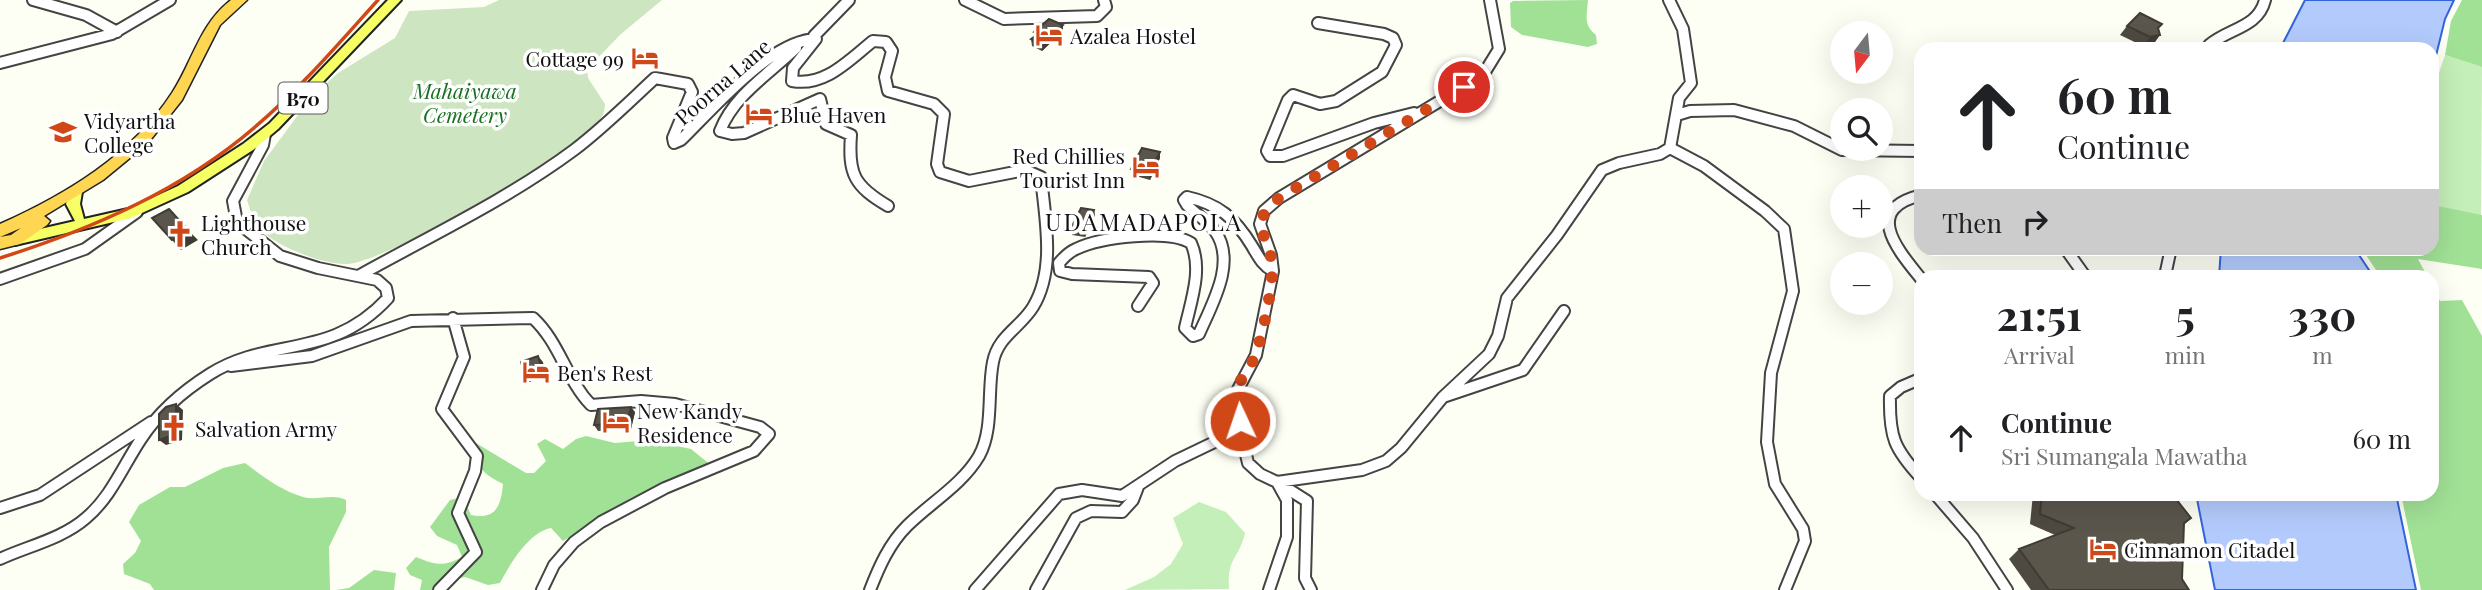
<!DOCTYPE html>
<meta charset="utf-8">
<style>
body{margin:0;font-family:"Playfair Display",serif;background:#f6f6f6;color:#202124;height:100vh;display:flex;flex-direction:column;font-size:26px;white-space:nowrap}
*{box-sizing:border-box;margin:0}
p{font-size:23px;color:#757577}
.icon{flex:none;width:38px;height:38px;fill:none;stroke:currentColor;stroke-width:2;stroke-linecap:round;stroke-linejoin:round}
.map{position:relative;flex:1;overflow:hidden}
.sheet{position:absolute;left:1914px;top:270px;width:525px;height:231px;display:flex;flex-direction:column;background:#fff;border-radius:21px;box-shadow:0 7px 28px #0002}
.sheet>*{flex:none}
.banner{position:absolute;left:1914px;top:42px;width:525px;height:214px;border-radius:21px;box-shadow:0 7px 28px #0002;background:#fff;color:#202124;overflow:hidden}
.needle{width:46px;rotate:196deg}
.buttons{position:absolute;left:1830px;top:21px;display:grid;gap:14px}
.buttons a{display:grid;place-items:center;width:63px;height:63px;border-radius:50%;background:#fff;box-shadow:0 7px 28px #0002;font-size:35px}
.pin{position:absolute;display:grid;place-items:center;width:60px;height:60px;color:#fff;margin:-30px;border:4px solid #fff;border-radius:50%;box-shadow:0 2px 7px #0007}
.me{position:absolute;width:77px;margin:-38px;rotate:357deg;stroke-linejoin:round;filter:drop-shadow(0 0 5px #0008)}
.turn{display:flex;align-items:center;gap:24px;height:147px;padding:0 28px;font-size:32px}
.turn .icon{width:91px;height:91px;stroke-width:2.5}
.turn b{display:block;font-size:49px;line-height:60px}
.then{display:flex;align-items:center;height:66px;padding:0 28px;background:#0003;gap:14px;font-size:26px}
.eta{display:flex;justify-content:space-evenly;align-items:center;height:119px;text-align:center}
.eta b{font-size:42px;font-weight:700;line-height:49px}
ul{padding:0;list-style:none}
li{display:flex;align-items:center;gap:21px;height:98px;padding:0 28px}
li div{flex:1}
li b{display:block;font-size:26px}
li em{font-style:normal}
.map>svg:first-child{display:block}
</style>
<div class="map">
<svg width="2482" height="590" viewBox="0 0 2482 590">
<rect width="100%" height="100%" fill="#fefff4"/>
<path fill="#c4efb8" d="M2445,55L2482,67L2481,216L2433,205V91Z
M1199,502L1226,512L1245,533C1239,560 1227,556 1229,589L1125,590L1154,577L1171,564L1183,544L1173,518Z"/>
<path fill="#a1e196" d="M1588,0C1587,15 1583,25 1596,35L1597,44L1588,47L1522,35L1511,27L1510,3L1513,1Z
M2462,0H2482V67L2445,55L2451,21Z
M2433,205L2482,215V269L2418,259L2427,276H2380L2362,249L2432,248Z
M2433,288L2440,301L2462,300L2482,336V590H2421L2401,494H2432Z
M586,436L615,443L649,440L691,449L712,466L631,498L563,541L551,528C529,532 510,564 500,583L488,585L465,577L449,581L437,590H420L422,580L410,575L406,568L416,557C435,565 444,567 462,557L457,545L437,536L430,527L450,500L458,498L465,502L471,515C496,520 501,506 503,484C486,475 475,468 471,447L476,443L526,473H534L546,461L537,444L545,439L563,449L576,439Z
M245,463C262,476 282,491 303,497C318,501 332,493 346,500V512L329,547L330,590H154L150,584L124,574L123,564L135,553L141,541L129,522L139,505L170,487H185L223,468Z
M374,570L396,573L394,590H336L349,588Z"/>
<path fill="#cee5c1" d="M499,0H662L621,34L587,69L588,78L605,104C605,106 604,113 603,115C583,149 386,263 347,264C323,265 271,245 256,225C252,219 250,208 247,200L264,161L312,96L338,73L395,38L409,11L484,7Z"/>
<path fill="#b3cbfc" stroke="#3264db" stroke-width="2" d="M2305,0H2454L2445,19L2433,68L2432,49H2280Z
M2221,249H2355L2373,276H2219Z
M2196,494H2396L2416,590H2215Z"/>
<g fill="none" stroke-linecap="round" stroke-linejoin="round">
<defs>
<path id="minor" d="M33,0L86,15L117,32
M965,0L1004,19L1097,16L1106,7L1104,0
M1318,23L1384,34L1393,38L1396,45L1382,72L1336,101L1320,104L1293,95L1288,100L1267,151L1270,156H1283L1374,123L1414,113
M814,36L849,0
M796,48C769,74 734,95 720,131L732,134L744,133L820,99L826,124L851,135C848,174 854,186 888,206
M2099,49H2112
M2210,49L2209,45C2229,28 2258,28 2265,0
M0,63L112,34L170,0
M1677,115L1690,111L1734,110L1794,126L1842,150L1922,151
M1670,148L1704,166L1765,211L1784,229L1793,291L1771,373L1767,442L1775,484L1803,529L1805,541L1785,590
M1922,195C1862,209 1897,249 1922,280
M2065,248L2085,276
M360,275C432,235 508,199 574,150C603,128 629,102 655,78L688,84L692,92L673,138L674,143L681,140C713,109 771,40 816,39L793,68L792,81C825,87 849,60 873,41L886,42L892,51L885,77L888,91L934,104L944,114L937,164L940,172L969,181L1025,170L1041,177C1045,219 1056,269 1033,307C1020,328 998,336 993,362C987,391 994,429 979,456C962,485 930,503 907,526C889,544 879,567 870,590
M2165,276L2171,248
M0,279L85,249L137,212
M1138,306L1153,283L1149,277L1072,274L1060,271L1059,263C1064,257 1069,252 1076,249C1101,237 1168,229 1191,243C1203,269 1191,301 1185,328L1193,336L1199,334C1212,304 1237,262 1215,231C1207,220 1195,214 1187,205L1184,200L1187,197C1219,204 1235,218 1252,246C1258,256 1262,265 1273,271
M231,366L312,356L411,321L533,318C560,343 566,379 591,405L641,401L675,404L760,427L769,434L754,451L665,488L601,522L574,542L554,565L542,590
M1922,378L1901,387L1890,396C1889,437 1894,449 1922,479
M1446,396L1523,370L1564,311
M1277,482L1362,470L1386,461L1401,448L1443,397L1489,354L1498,336L1507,298L1557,235L1602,170L1619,163L1660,154L1670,148L1679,98L1691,83L1683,29L1669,0
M1277,482L1307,501L1305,578L1311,590
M1935,494L1973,538L2007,590
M0,508L40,495L151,422
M0,559C28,546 62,539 86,518C111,497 123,466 141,439C158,413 183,391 210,374C270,336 330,361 388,298L386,288L377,280L318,268L280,256L237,222L233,201L263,145L265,134
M439,590L476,552L458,513L475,471L477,456L442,409L464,357L453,318
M975,590L1059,494L1082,490L1122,496L1175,461L1227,436L1240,421
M1036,590L1076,518L1091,511L1122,512L1133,500L1138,487
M1269,590L1287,537V500L1277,482L1260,474L1248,463L1235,408V395L1256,355L1273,271L1271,255L1260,224L1264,211L1279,198L1483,75L1499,49L1490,0"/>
<path id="major" d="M388,0H401L278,129L253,150L188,192L131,218L15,245L10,244L8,240L10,236L75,221L66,204L70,189H80L82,192L80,204L84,219L128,209L178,186L243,144L270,123Z"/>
<path id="highway" d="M231,0H247L220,25L182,100L148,143L103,180L44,216L50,221L47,225L20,244L0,249V237L11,235L21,228L0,237V224C65,195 132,155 172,93C193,61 199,25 231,0Z"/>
</defs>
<use href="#minor" stroke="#444" stroke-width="14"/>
<use href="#major" stroke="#222" stroke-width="4"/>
<use href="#highway" stroke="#222" stroke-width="3"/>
<use href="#minor" stroke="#fff" stroke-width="10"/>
<use href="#major" fill="#f6ff64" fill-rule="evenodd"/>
<use href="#highway" fill="#ffd652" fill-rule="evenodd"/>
<path stroke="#d14818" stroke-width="3.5" d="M0,258C92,229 182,190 255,127C300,89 339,43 378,0"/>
</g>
<path fill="#4e4a41" d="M2127,26L2158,29L2153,45L2143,46L2120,35Z
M1063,31L1042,51L1032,46L1031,39L1035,37L1034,32Z
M1160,158L1150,180L1132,175L1131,169Z
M1094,210L1095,217L1085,237L1072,235L1071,228Z
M635,412L631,429L598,431L594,425Z
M2033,494H2172L2191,518L2184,525L2182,579L2189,590H2031L2009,559L2019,549L2055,535L2030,524Z"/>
<path fill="#403c35" d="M1063,25V31L1042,51L1041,44Z
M2160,35L2153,45L2143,46L2150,37Z
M1160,152V158L1150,180L1149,173Z
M1094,210L1095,217L1085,237L1084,231Z
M189,231L198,240L181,250L172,240Z
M538,356L543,362L546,376L529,382L525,376Z
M176,404L183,410L182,440L166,445L159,440Z
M631,407L635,412L631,429L627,423Z"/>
<path fill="#5b564c" stroke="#403c35" stroke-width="2" d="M2140,13L2162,24L2158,28L2160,35L2150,37L2127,26Z
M1049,19L1063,25L1041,44L1031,39L1038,34L1034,32Z
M1142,148L1160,152L1149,173L1131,169Z
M1081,208L1094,210L1084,231L1071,228Z
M169,209L189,231L172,240L152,218Z
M538,356L542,370L525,376L521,362Z
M176,404V434L159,440V414L166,407Z
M631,407L627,423L594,425L598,409Z
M2042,494H2172L2191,518L2184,523L2182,579L2189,590H2049L2019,549L2074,528L2040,514Z"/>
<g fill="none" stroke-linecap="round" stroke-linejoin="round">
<path stroke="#d14818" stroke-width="12" stroke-dasharray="0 21.6" d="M1240,421C1237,412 1233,404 1235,394C1238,381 1250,369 1255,356C1262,338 1274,283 1272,265C1269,230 1245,227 1279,198L1464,87"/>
</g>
<defs>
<symbol id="hotel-bare" viewBox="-9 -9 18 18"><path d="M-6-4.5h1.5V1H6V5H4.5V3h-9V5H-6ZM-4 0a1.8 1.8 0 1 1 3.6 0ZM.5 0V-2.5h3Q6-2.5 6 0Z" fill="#d14818" stroke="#fff" stroke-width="2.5" paint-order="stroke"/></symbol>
<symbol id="school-bare" viewBox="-9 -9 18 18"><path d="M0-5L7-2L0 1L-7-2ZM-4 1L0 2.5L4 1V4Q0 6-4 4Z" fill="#d14818" stroke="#fff" stroke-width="2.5" paint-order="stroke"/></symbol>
<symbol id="church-bare" viewBox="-9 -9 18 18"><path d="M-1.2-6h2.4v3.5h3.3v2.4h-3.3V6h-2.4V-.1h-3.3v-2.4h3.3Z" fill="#d14818" stroke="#fff" stroke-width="2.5" paint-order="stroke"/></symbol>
</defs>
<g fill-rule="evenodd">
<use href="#hotel-bare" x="1030" y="16" width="38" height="38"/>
<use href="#hotel-bare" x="626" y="39" width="38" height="38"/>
<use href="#hotel-bare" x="740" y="95" width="38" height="38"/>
<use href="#school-bare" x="44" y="113" width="38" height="38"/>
<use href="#hotel-bare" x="1127" y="148" width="38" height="38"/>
<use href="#church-bare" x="161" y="215" width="38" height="38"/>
<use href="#hotel-bare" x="517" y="353" width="38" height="38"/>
<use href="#hotel-bare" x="597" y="403" width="38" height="38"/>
<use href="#church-bare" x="155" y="409" width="38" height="38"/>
<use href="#hotel-bare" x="2084" y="530" width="38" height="38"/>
</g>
<g text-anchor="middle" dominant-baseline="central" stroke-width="7" stroke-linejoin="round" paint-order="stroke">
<rect fill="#fff" stroke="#585858" stroke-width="2" x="278.5" y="82.5" width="49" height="31" rx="5"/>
<g font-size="19" font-weight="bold" fill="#111">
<text x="303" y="98">B70</text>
</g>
<g font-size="21" fill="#111" stroke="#fff" text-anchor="start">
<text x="1070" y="35">Azalea Hostel</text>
<text x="624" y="58" text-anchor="end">Cottage 99</text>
<text x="780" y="114">Blue Haven</text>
<text x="84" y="120">Vidyartha<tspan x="84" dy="24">College</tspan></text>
<text x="1125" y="155" text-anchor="end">Red Chillies<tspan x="1125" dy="24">Tourist Inn</tspan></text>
<text x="201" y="222">Lighthouse<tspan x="201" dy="24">Church</tspan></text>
<text x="557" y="372">Ben's Rest</text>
<text x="637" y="410">New Kandy<tspan x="637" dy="24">Residence</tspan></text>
<text x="195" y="428">Salvation Army</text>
<text x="2124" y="549">Cinnamon Citadel</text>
</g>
<g font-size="21" fill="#111" stroke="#fff">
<text transform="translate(722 81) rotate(-41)">Poorna Lane</text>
</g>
<g font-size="21" font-style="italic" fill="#187121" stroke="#fff">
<text x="465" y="90">Mahaiyawa<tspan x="465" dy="24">Cemetery</tspan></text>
</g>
<g font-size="24" letter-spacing="2" fill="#111" stroke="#fff">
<text x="1144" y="221">UDAMADAPOLA</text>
</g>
</g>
</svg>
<div class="buttons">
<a><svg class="needle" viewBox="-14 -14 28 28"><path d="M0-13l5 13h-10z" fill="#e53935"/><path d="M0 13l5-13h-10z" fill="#757577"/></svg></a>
<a><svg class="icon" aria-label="search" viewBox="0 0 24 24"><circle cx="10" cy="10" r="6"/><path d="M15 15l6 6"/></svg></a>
<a>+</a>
<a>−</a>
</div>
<div class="pin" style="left:1464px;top:87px;background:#d93025"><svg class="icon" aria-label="arrive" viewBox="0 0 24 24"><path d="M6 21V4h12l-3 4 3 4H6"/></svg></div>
<svg class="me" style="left:1240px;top:421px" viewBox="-20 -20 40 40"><circle r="17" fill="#d14818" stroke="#fff" stroke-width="3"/><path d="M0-11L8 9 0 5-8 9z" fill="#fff"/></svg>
<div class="banner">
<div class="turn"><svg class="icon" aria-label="ahead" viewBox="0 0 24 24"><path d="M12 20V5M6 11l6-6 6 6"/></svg><div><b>60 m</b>Continue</div></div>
<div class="then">Then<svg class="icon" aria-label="right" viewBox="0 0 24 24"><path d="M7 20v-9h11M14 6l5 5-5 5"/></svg></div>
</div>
<section class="sheet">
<div class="eta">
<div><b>21:51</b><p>Arrival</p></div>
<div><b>5</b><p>min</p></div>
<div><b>330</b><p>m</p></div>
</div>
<ul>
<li><svg class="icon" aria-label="ahead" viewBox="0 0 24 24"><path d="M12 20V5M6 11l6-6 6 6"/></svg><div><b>Continue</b><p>Sri Sumangala Mawatha</p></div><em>60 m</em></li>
</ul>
</section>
</div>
